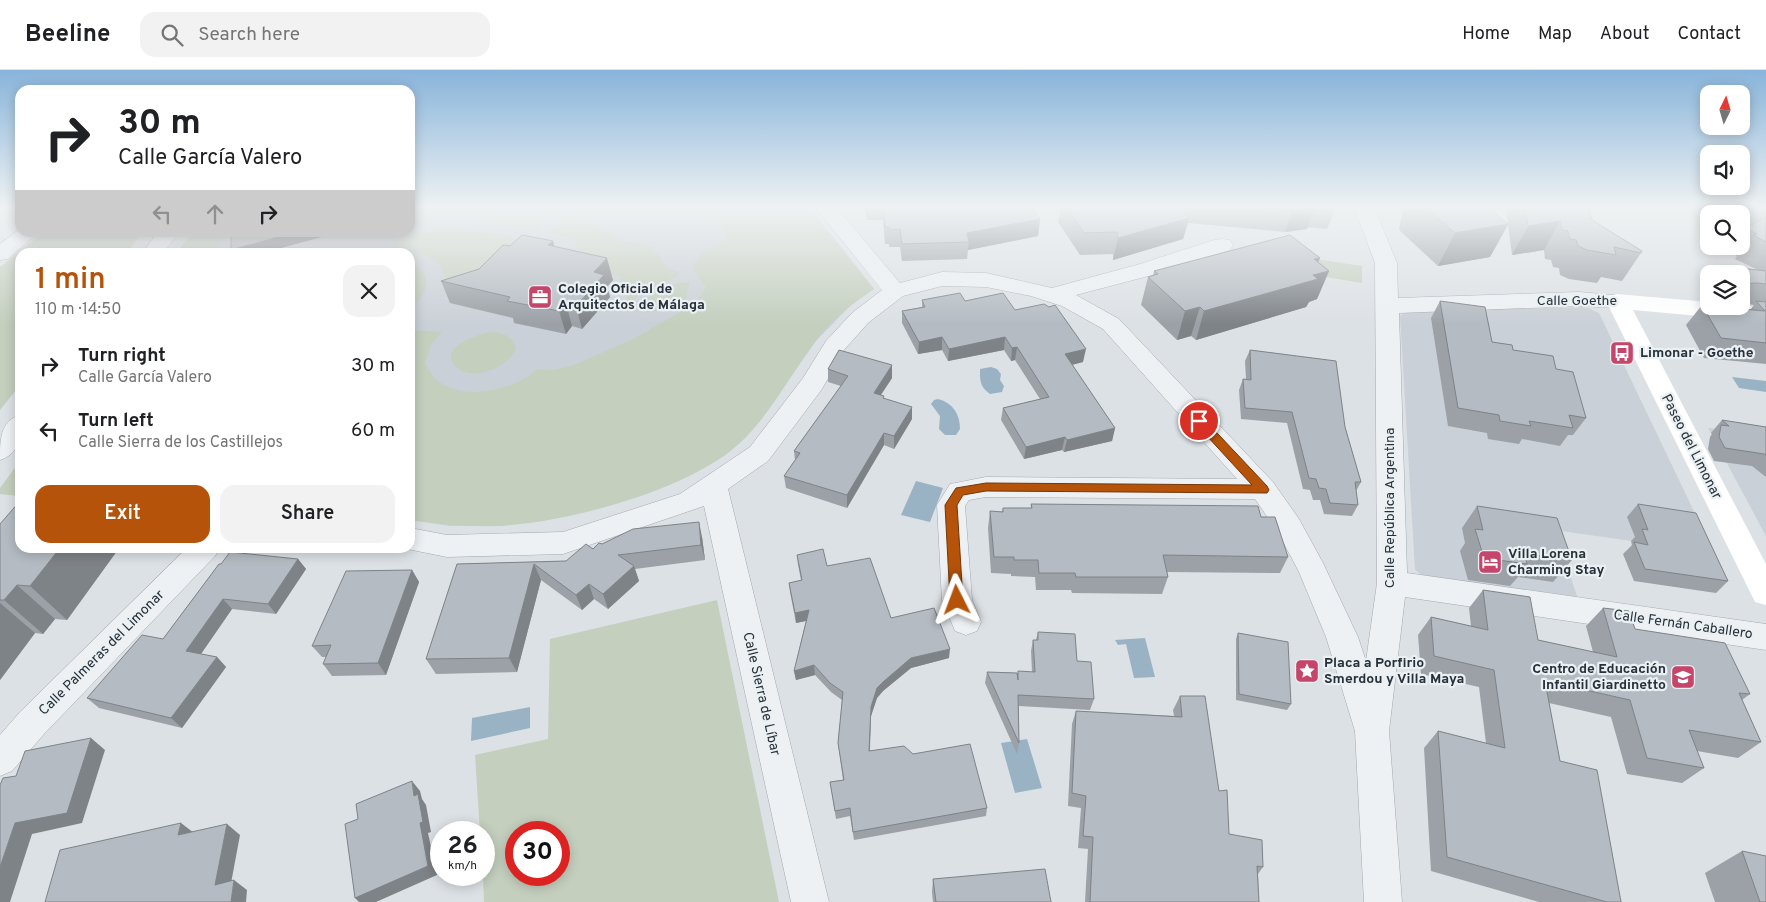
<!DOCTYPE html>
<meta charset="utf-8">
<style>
body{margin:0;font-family:Overpass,sans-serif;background:#f2f2f2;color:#202124;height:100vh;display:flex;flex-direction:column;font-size:19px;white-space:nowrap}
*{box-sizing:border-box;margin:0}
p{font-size:16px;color:#757577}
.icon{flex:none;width:28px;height:28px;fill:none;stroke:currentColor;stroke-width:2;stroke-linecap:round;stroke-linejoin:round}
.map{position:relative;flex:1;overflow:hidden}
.panel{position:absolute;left:15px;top:178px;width:400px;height:305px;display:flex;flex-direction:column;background:#fff;border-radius:15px;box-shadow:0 2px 12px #0003}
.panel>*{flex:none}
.top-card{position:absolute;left:15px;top:15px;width:400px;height:152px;border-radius:15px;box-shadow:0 2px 12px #0003;background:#fff;color:#202124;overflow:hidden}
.needle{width:32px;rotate:5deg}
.buttons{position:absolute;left:1700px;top:15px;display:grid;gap:10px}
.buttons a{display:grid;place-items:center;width:50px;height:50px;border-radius:10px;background:#fff;box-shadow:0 2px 12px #0003;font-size:25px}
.speed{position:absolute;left:430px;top:751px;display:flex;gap:10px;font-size:25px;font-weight:700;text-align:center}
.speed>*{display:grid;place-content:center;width:65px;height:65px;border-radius:50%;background:#fff;box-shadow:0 2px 12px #0003;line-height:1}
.speed small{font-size:12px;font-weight:400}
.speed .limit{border:8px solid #d22;background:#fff;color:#111}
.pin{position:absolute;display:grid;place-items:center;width:42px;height:42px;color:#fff;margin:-21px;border:2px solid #fff;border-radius:50%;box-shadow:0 1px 5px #0007}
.me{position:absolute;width:55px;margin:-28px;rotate:357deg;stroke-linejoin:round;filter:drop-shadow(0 0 4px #0008)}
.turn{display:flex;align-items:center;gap:18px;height:105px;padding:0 20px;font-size:22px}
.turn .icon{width:65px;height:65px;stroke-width:2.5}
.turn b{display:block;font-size:35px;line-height:42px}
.lanes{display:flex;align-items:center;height:48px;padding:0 20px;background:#0003;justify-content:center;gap:25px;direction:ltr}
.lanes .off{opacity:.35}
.round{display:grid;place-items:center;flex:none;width:52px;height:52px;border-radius:15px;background:#f2f2f2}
.headline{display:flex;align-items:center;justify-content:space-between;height:85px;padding:0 20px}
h1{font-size:30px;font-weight:600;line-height:38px;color:#b45309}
.cta{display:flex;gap:10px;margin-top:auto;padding:10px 20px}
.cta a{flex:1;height:58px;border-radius:15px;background:#b45309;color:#fff;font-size:20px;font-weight:600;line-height:58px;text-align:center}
.cta a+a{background:#f2f2f2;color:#202124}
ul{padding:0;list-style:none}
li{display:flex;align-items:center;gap:15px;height:65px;padding:0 20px}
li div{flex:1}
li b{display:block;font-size:19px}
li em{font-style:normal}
header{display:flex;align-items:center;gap:30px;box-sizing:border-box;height:70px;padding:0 25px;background:#fff;border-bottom:1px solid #e0e0e0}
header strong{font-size:24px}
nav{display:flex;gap:28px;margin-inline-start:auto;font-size:18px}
.search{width:350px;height:45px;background:#f2f2f2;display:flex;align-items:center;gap:12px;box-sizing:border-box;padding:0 18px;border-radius:15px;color:#757577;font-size:19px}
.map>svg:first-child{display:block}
</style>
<header>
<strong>Beeline</strong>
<div class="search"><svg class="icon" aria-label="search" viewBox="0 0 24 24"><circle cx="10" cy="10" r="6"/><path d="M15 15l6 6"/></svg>Search here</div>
<nav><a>Home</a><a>Map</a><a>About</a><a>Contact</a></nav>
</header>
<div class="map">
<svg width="1766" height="832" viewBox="0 0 1766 832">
<rect width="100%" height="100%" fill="#dce1e5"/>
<path fill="#cad0d7" d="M410,137H804L814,143L874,219L853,233L816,271L758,353L745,368L724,386L698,401L669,414L625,430L543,451L498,456H449L410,450V182H177L192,163L410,162Z
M1586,237L1599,243L1714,483L1555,460L1578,529L1424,507L1415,500L1400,246L1407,241Z
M1708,358L1766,365V466Z"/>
<path fill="#c4cfbe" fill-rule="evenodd" d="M545,137C549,146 542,153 537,160L472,147L460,138Z
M667,137H804L814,143L874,219C852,234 831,250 815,272C792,303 773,339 746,367C697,419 567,453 497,456C467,457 439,454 410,450V260L442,262L431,275L425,293C428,298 432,305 436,309C462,333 515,320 537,299L554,300L574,295L633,269L696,233L706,217L691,198L701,183L718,176L727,167L720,153Z
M567,145L581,146L620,170L651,176L668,197L679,203L678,206L647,220L630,232L622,219L620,206L587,199L574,168L550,163Z
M449,159L501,164L548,178L447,214C445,209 445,203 442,199C432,182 409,181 392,177L390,175L414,164Z
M44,162L143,163L127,182H20V315L0,340V197Z
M192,163V162L225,163L213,182H177Z
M1290,185L1362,196V213L1290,201Z
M410,193C438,205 426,224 410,240Z
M690,212L685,232L676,237L643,243C643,220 671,213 690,212Z
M490,262C502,263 513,265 516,278C509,298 471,313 455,296C438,277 479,264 490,262Z
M20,391V426L0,424V418Z
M717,530L779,832H484L483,805L484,762H480L475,685L548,669L550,569ZM559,762V805H516V762Z"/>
<path fill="#99b3c4" d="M1702,137H1761L1766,140V167L1741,155V144H1716Z
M991,297L997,299L1001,304L1000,310L1004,316L1002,322L990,324C979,316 980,309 980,299Z
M1732,307L1766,311V322L1739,318Z
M938,329C953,333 960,344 960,359L956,365H945L939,359L940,346L931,334L934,330Z
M916,411L943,418L930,452L901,445Z
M1145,568L1155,607L1134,608L1126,574L1118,575L1115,570Z
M530,637V658L471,671L472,648Z
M1027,669L1042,718L1015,723L1001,673Z"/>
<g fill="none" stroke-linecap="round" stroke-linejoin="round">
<defs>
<path id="minor" d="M815,137H836L900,213L942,202L986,203L1052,218L1140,194L1214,170L1222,169L1230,170L1233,175L1230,180L1156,204L1076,225L1119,249L1273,412L1299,449L1323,493L1358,567L1366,591L1377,513L1375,193L1354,137H1374L1397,193L1398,228L1579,222L1625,226L1628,231L1625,236L1617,238L1579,236L1399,243L1407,503L1766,554V580L1405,527L1389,661L1402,832H1364L1355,661L1326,567L1299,502L1279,464L1255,429L986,427L969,430L965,436L972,530L981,552L977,561L966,565L955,561L942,530L937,435L950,414L986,407L1237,409L1103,259L1062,236L1031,226L986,217L942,216L903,226L868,253L844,280L822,319L768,391L728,419L829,832H791L704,436L563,484L447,487L402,478H410V458L447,465L563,462L680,424L750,377L803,308L826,271L852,243L882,220Z
M187,478H220L215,486L44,664L12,701L0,706V665L20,642Z"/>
<path id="tertiary" d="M20,159V162H39L8,189L0,190V174Z
M158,162H179L164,182H143Z
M20,345C20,364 22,383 0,390C0,370 0,351 20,345Z"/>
</defs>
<use href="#minor" stroke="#a2a9af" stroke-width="1"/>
<use href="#tertiary" stroke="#a2a9af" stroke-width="1"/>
<use href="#minor" fill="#eef1f4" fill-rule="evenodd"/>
<use href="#tertiary" fill="#eef1f4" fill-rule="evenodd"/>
<path fill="#fff" fill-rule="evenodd" d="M1617,224L1709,232V236L1741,235L1766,238V252L1633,240L1766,494V535L1755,532L1606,231L1609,226Z"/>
</g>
<path fill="#9ba1a7" d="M865,137H1031L1040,149L1038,166L968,180L967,189L902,191L900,177H889V174H885L883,150H867Z
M1061,137H1336L1327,159L1307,157V159L1285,162L1188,153L1183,169L1113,190V184L1080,185L1058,152Z
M1403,137H1488L1508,154L1506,137H1588L1592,150L1641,183L1622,211L1601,207L1597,213L1569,209L1560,205L1559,198L1553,197L1551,190L1545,189L1544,180L1512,185L1508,155L1490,187L1438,196L1399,160Z
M1766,147V294L1704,288L1686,255L1702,235L1750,240L1754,235L1741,233V204H1733H1735L1740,198L1758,200L1735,189L1737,186L1728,181L1732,176H1741V164L1745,158Z
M553,171L554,177L613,210L607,217L610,227L582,259L572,256L566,264L514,253L513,248L450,233L441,211L479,199L510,176Z
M1318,192L1329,201L1317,229L1309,232L1306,237L1196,270L1191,266L1177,270L1141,235L1148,207L1153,206L1154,201Z
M922,230L965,231L1015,240L1083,292L1072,295L1115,358L1112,371L1064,382L1062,380L1024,389L1001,350L1003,338L1040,329L1015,290L1011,291L1004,280L948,291L942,280L918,284L902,253V241L922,237Z
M1440,231L1492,272L1513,280L1556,299L1586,348L1573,365H1568L1560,376L1522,369L1519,374L1488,369L1487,363L1448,356L1431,248Z
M1250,280L1345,357L1361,412L1356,421L1358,435L1352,446L1324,444L1320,430H1313L1310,420L1303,419L1287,353L1241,349L1239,320L1243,309H1246L1245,291Z
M828,299L892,308L881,325L884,326V328L912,349L894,379L884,375L847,438L786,418L784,406L795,390L794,381L841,316L828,312Z
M1722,350L1766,357V407L1752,396L1714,391L1708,379L1710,367L1712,364L1711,363Z
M1031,434L1261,447L1288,487L1280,503L1167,502L1168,507L1162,524L1072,523L1071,520H1036L1035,507L1011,506V504L991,503L988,458L990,441L1002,442L1003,438H1031Z
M1638,434L1728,511L1716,523L1634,511L1623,484L1632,475L1631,471L1635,467L1627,447Z
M1477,436L1572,490L1553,512L1518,507L1510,516L1468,510L1460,481L1465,473L1462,458Z
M0,454L20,478H114L117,481L67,550L55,549L43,564L35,563L0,610Z
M702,467L705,490L635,499L639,511L608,539L594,529L582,540L541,510L517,602L436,604L426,589L457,494L566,491L602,474Z
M797,485L827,496L891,548L949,588L911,598L883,621L877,628L871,646L870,681L913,684L987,738L986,746L854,770L850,746L836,749L830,712L843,710L838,673L842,630L831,622L815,605L796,610L794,601L806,551L796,553L790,522L789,513L801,510L798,495Z
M298,489L306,499L276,544L232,539L201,584L217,587L226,597L182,658L99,638L87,628L163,569L219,494Z
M412,500L419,512L386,605L332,606L323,594L326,587H322L312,576Z
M1483,520L1538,570L1593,582L1586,556L1603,538L1635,559L1750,624L1742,630L1761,672L1738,688L1697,681L1704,698L1682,713L1627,704L1611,647L1549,633L1560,691L1621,832H1539L1431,801L1424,678L1438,661L1486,673L1479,617L1421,604L1418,565L1431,547L1471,556L1469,538Z
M1038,562L1077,591L1094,629L1090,640L1019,636V673L1017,684L985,613L987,602L1017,603L1032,602L1031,581L1033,570H1036Z
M1238,563L1291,634L1287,640L1236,630V569Z
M1180,626L1219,721L1229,764L1263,797L1258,804L1259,832H1085L1088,779L1078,778L1081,738L1068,736L1072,654L1076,641L1174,646L1173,640Z
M1742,781L1766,832H1715L1705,803Z
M933,809L1051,832H933L932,822Z"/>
<path fill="#7e8388" d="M1315,137L1307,159L1285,162L1292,140Z
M1189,148L1183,169L1113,190L1118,168Z
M1040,149L1038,166L968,180L969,172L967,163Z
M1560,151L1544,180L1512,185L1528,156Z
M1508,154L1490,187L1438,196L1455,163Z
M297,162H341L266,182H232L231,180Z
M553,171L559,193L548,175Z
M607,188L613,210L607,217L610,227L582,259L576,236L594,202Z
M1320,188L1311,211L1313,205L1329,201L1317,229L1309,232L1306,237L1196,270L1204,241L1314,189Z
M566,234L572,256L566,264L559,241Z
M1200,237L1191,266L1177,270L1185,241Z
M942,267V280L918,284L919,272Z
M1005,267L1004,280L948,291L949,279Z
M1017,277L1015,290L1011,291L1012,278Z
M1086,279L1083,292L1063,297L1065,284Z
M892,295V308L874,335V323Z
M912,337V349L894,379V366Z
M1115,358L1112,371L1064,382L1067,370Z
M884,363V375L847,438V425Z
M1065,367L1062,380L1024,389L1026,377Z
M699,452L702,467L705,490L701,475Z
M60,478H114L117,481L67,550L30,516Z
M298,489L306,499L276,544L268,534Z
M534,494L541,510L517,602L509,588Z
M634,496L639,511L608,539L603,524Z
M412,500L419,512L386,605L378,593Z
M589,514L594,529L582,540L576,525Z
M17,515L55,549L43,564L4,530Z
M223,529L232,539L196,591L186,581Z
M0,533L35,563L0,610Z
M809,540L810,550L796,553L795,543Z
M950,579L949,588L911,598L883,621L877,628L871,646L869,690L871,637L877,618L883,612L911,588Z
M217,587L226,597L182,658L171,648Z
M814,595L815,605L796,610L794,601Z
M91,668L105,680L82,753L32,764L10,832H0V797L15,753Z
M412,711L420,721L422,729L426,735L431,762L428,763L437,805L376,832H359L355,828L414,726Z
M181,753L194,763L178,765Z
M227,754L240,765L229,824L215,815Z
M234,810L247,820L246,832H231Z"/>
<path fill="#b4bbc2" stroke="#7e8388" d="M883,137H1031L1040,149L967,163L969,172L902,174L900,159L890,160L889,157H885Z
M1067,137H1180L1189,148L1118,168L1117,162L1084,163Z
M1259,137H1313L1292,140Z
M1425,137H1488L1508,154L1455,163Z
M1525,137H1588L1592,150L1642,181L1641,183L1614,177L1616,185L1587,180L1578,176L1576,170L1570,169L1568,161L1562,160L1560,151L1528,156Z
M1766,147V172L1753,165L1757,164L1745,158Z
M231,162H297L231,180Z
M522,165L553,171L548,175L607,188L594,202L604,205L576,236L566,234L559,241L507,231L510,227L441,211L479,199L503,175L510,176Z
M1290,165L1320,188L1314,189L1329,201L1313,205L1318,209L1204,241L1200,237L1185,241L1148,207L1158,204L1154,201Z
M1740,198L1766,201V214L1757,213L1742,214L1741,204H1744Z
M960,223L965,231L1003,223L1015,240L1044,234L1049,237L1055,235L1086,279L1065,284L1115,358L1067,370L1065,367L1026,377L1003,338L1049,327L1017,277L1012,278L1005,267L949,279L942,267L919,272L902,241L925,237L922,230Z
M1440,231L1485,237L1492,272L1512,275L1513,280L1553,286L1556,299L1573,302L1586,348L1569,345L1573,358L1529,351L1531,356L1500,351L1499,345L1458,338Z
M1756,231L1766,232V273L1721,268L1702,235L1765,241Z
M839,280L892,295L874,323L884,326L883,328L912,337L894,366L884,363L847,425L784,406L800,383L794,381L848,306L828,299Z
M1250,280L1336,291L1345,357L1361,412H1355L1358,435L1330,433L1326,419L1319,418L1316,409L1309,408L1292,342L1245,338L1243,309L1251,310Z
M1722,350L1766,357V385L1764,384L1725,378L1719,367L1721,355L1729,356Z
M20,431V478H60L30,516L17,515L4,530H0V454Z
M1031,434L1258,436L1261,447H1275L1288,487L1163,485L1168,507H1076L1075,503H1039L1038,490H1014V487H994L990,441L1003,442V438H1032Z
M1638,434L1696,443L1728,511L1645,499L1634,472L1648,475L1642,459L1648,460Z
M1477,436L1557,448L1572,490L1525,484L1527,494L1484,488L1475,459L1483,460Z
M699,452L701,475L618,485L634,496L603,524L589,514L576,525L534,494L509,588L426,589L457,494L566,491L586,474L593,479L599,473L602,474L633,459Z
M823,479L827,496L870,488L891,548L934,538L950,579L911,588L883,612L877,618L871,637L869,681L904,676L913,684L970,674L987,738L853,762L850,738L835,741L830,712L844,710L838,673L843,622L830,613L814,595L794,601L809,540L795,543L789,513L802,510L797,485Z
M230,482L298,489L268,534L223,529L186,581L217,587L171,648L87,628L142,565L163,569L219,494H221Z
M412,500L378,593L323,594L331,575L312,576L346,501Z
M1483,520L1530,527L1538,570L1617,587L1603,538L1629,541L1635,559L1725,573L1750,624L1739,623L1761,672L1689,660L1704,698L1647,688L1630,630L1545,611L1560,691L1597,700L1621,832H1607L1447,787L1438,661L1505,678L1494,600L1434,586L1431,547L1488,560Z
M1038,562L1075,564L1077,591L1091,592L1094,629L1018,625L1019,673L987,602L1017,603L1018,610V601L1035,602L1033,570H1038Z
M1238,563L1288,572L1291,634L1239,624Z
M1180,626H1205L1219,721L1227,720L1229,764L1262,770L1263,797L1257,796L1259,832H1090L1093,767L1083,766L1086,726L1072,723L1076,641L1182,647Z
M91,668L67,743L15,753L0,797V715L3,708L16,706L25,681Z
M412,711L414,726L418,724L423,752L420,753L428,796L355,828L345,754L358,749L356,734Z
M181,753L178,765L227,754L215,815L234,810L231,832H45L60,780Z
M1742,781L1766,786V832H1760Z
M1045,799L1051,832H936L933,809Z"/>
<linearGradient id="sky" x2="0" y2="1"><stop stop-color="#88b4da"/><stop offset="0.54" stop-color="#eff2f3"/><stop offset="1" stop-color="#eff2f3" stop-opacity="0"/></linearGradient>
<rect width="1766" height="254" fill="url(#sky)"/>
<path fill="#b45309" stroke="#753606" d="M1199,347L1203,348L1267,416L1269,420L1267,423L986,421L963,425L957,435L963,530L961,534L957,535L952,534L950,530L945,435L956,418L986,413L1252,415L1195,353L1194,351L1195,348Z"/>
<defs>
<symbol id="office-square" viewBox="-11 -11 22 22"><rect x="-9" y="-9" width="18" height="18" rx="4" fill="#c5466a" stroke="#ebf0f3"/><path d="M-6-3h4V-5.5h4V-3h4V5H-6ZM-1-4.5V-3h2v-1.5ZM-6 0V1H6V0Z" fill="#fff"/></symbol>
<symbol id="bus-square" viewBox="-11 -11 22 22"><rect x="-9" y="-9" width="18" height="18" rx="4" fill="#c5466a" stroke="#ebf0f3"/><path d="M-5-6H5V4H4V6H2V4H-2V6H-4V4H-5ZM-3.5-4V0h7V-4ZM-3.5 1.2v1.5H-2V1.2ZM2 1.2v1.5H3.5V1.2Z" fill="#fff"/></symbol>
<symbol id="hotel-square" viewBox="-11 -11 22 22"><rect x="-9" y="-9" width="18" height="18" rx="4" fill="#c5466a" stroke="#ebf0f3"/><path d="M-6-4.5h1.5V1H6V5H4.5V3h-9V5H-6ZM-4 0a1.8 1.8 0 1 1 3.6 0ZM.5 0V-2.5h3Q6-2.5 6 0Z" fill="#fff"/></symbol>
<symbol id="sight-square" viewBox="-11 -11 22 22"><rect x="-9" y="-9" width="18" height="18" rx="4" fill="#c5466a" stroke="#ebf0f3"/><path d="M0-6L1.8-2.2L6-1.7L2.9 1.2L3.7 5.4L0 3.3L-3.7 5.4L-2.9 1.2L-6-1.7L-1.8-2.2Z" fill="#fff"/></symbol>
<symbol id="school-square" viewBox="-11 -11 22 22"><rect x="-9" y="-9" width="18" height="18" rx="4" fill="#c5466a" stroke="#ebf0f3"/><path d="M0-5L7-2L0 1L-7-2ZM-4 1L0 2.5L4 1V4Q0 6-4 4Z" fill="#fff"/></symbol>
</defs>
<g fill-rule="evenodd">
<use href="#office-square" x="526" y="213" width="28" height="28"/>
<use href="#bus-square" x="1608" y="269" width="28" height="28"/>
<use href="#hotel-square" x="1476" y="478" width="28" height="28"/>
<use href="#sight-square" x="1293" y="587" width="28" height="28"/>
<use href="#school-square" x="1669" y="593" width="28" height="28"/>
</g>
<g text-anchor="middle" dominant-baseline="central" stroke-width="4.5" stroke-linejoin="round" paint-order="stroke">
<g font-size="14" font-weight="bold" fill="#27313b" stroke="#ebf0f3" text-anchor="start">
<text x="558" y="219">Colegio Oficial de<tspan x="558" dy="16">Arquitectos de Málaga</tspan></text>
<text x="1640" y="283">Limonar - Goethe</text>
<text x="1508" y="484">Villa Lorena<tspan x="1508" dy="16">Charming Stay</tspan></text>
<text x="1324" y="593">Placa a Porfirio<tspan x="1324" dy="16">Smerdou y Villa Maya</tspan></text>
<text x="1666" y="599" text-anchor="end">Centro de Educación<tspan x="1666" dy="16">Infantil Giardinetto</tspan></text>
</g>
<g font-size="14" fill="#27313b" stroke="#ebf0f3">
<text x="1577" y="231">Calle Goethe</text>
<text transform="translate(1691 377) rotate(63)">Paseo del Limonar</text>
<text transform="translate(1390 438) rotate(-90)">Calle República Argentina</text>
<text transform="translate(1683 555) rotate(8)">Calle Fernán Caballero</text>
<text transform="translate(102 583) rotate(-45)">Calle Palmeras del Limonar</text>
<text transform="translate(761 624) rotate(77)">Calle Sierra de Líbar</text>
</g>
</g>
</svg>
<div class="buttons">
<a><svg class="needle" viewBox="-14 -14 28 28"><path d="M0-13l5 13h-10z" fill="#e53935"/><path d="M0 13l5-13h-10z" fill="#757577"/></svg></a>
<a><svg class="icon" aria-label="sound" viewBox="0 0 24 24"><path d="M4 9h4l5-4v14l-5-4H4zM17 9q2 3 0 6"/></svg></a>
<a><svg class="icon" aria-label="search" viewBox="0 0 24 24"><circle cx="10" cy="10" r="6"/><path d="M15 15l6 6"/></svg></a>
<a><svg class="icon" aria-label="layers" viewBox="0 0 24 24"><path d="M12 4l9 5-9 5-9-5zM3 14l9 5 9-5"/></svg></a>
</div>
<div class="speed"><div>26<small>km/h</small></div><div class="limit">30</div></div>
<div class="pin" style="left:1199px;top:351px;background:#d93025"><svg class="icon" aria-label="arrive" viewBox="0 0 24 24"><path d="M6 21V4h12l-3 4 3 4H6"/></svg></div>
<svg class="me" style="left:957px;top:530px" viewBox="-20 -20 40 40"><path d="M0-17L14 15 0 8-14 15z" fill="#b45309" stroke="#fff" stroke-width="4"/></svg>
<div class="top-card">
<div class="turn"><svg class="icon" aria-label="right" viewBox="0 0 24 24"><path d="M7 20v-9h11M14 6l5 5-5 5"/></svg><div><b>30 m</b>Calle García Valero</div></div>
<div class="lanes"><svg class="icon off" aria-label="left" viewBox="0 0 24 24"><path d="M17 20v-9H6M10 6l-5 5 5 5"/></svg><svg class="icon off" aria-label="ahead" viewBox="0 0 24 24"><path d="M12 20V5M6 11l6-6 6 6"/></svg><svg class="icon" aria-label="right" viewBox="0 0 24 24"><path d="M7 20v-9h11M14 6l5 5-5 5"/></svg></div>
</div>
<section class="panel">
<div class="headline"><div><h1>1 min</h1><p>110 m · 14:50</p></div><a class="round"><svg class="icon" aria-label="close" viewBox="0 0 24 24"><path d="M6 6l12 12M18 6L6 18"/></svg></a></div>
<ul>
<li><svg class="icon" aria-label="right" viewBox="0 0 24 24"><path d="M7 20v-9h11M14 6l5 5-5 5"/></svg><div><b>Turn right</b><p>Calle García Valero</p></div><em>30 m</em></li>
<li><svg class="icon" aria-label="left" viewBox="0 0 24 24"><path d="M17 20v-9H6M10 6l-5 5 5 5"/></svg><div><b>Turn left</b><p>Calle Sierra de los Castillejos</p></div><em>60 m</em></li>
</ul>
<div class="cta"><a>Exit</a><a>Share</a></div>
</section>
</div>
